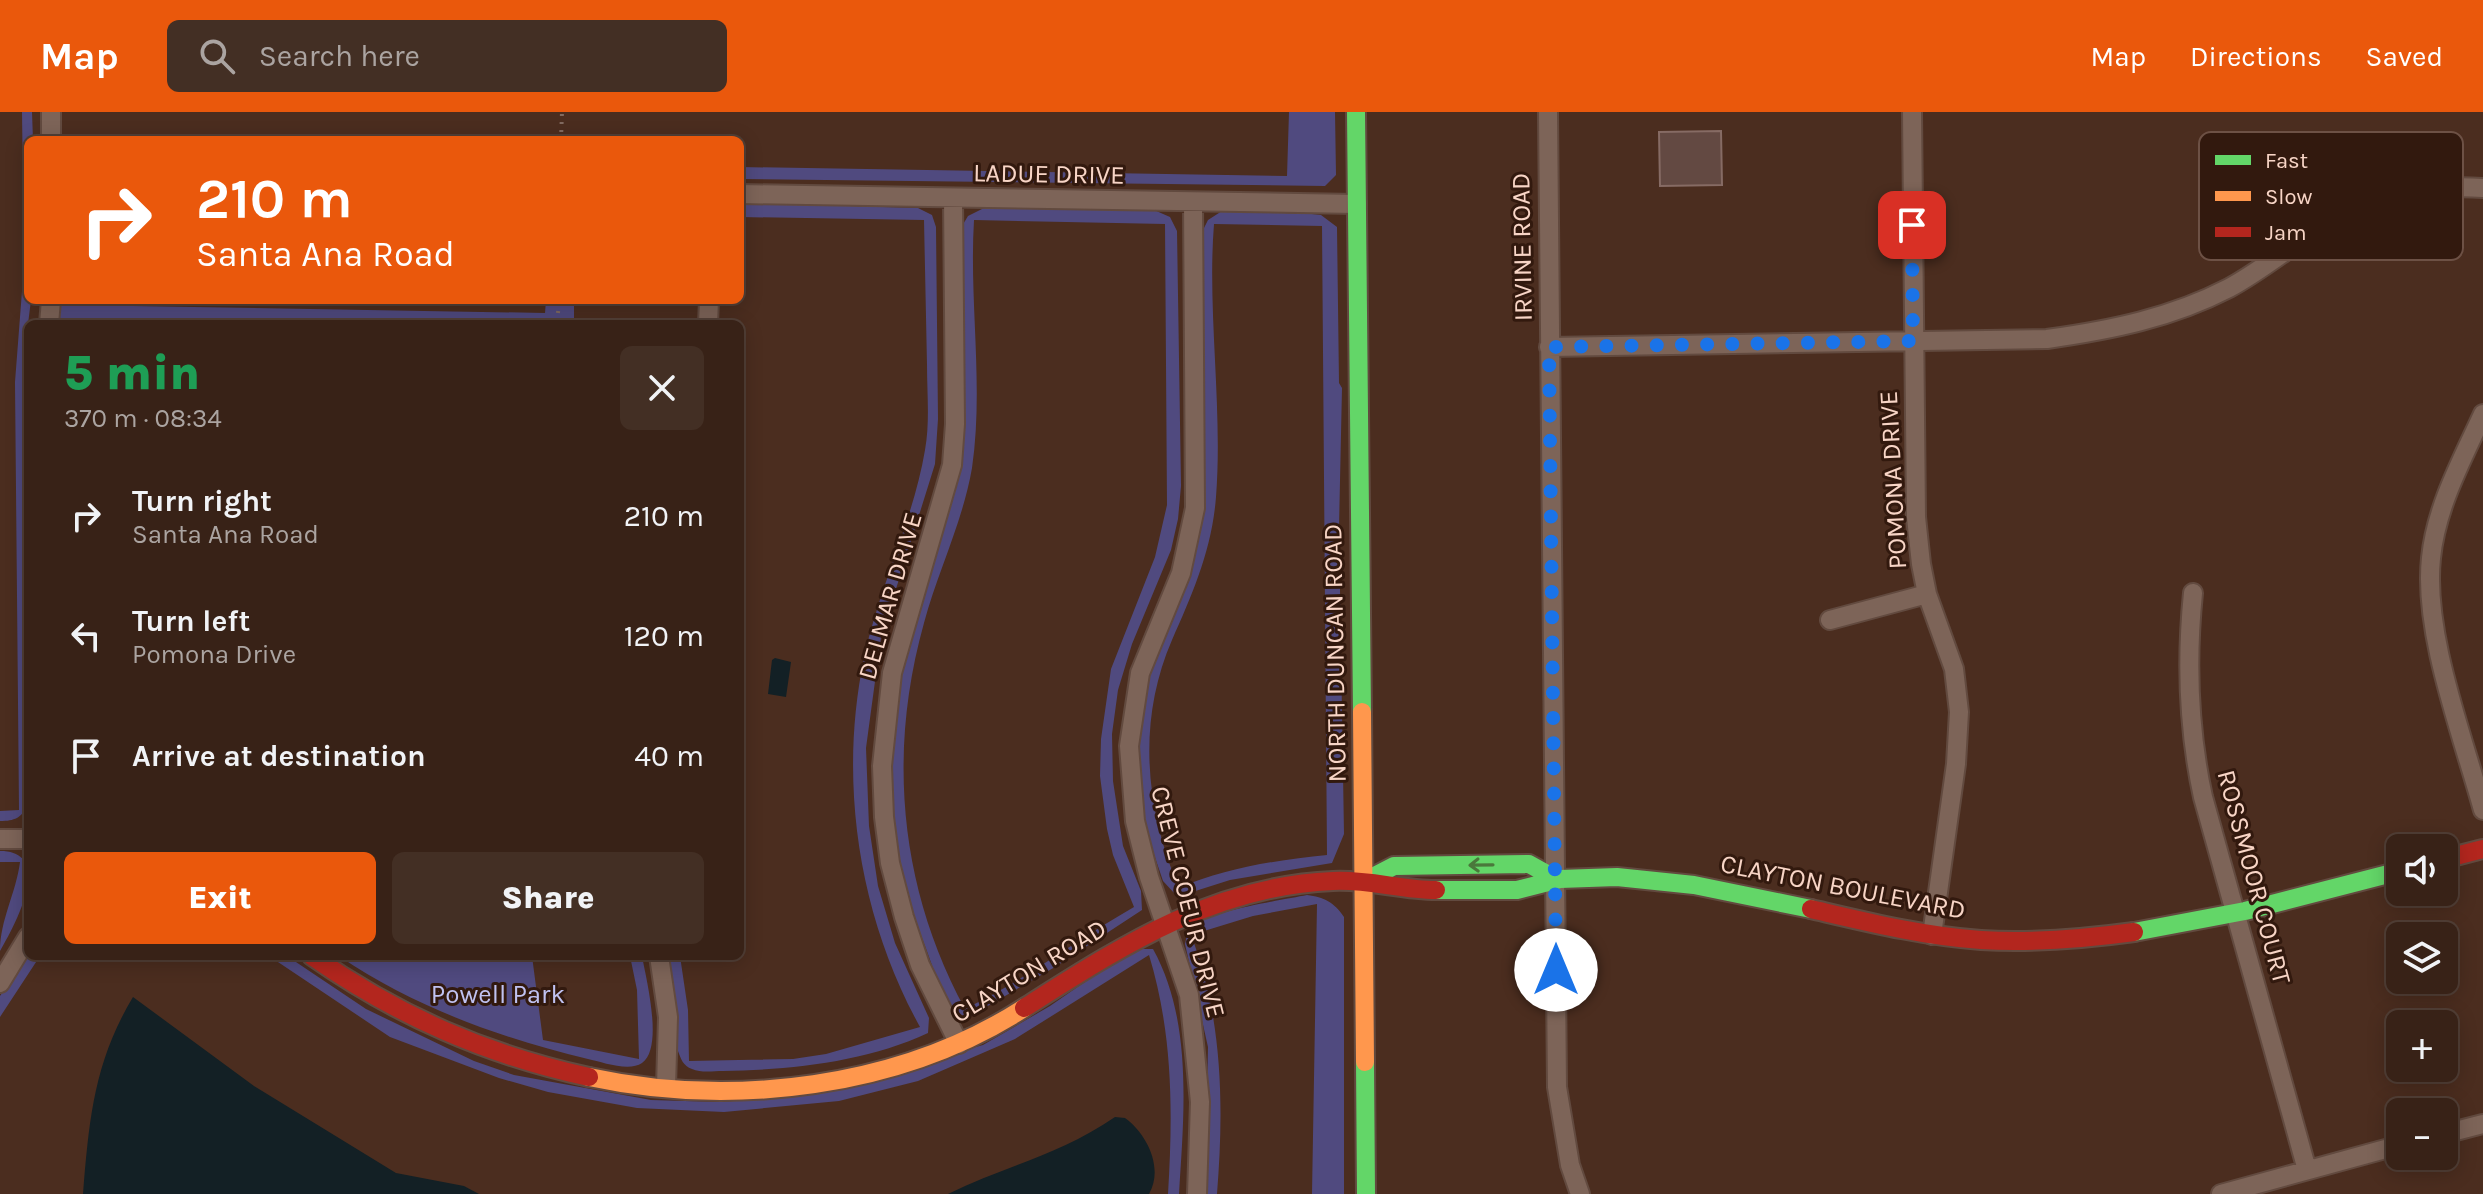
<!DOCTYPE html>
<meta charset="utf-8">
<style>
body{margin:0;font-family:Karla,sans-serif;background:#432f24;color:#f1f3f6;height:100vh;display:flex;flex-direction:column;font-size:30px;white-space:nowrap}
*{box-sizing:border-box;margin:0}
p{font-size:26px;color:#aba4a1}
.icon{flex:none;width:44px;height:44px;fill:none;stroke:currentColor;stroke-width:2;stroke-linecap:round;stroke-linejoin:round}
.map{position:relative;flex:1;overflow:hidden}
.sheet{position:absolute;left:24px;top:208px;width:720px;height:640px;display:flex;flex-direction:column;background:#382217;border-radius:12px;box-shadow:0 4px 20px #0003,0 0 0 2px #523f36}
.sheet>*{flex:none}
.banner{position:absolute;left:24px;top:24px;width:720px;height:168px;border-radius:12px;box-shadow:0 4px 20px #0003,0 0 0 2px #523f36;background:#ea580c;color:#fff;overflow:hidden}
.controls{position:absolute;left:2386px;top:722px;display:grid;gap:16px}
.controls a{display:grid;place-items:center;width:72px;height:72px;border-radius:12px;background:#382217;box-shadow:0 4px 20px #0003,0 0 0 2px #523f36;font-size:40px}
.pin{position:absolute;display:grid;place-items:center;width:68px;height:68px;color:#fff;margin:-34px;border-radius:16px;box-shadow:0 4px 12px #0006}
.me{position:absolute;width:88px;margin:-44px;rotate:0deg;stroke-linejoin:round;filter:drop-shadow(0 0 6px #0008)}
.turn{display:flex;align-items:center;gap:28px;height:168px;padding:0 40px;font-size:36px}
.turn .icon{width:104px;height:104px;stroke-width:2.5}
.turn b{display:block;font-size:56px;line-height:68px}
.round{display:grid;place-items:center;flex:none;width:84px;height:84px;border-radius:12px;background:#432f24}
.summary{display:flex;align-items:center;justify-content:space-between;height:136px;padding:0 40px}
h1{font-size:48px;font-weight:800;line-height:60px;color:#1e9e55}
.action{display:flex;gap:16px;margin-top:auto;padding:16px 40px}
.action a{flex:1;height:92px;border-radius:12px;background:#ea580c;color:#fff;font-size:32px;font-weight:800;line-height:92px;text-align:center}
.action a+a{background:#432f24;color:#f1f3f6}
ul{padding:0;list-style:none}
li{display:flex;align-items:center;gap:24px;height:120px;padding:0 40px}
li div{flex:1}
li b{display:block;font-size:30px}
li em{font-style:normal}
header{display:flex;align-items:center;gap:48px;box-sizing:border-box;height:112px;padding:0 40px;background:#ea580c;color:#fff}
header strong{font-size:38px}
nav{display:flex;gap:44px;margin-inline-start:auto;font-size:28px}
.search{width:560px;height:72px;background:#432f24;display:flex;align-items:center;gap:20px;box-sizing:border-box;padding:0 28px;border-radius:12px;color:#aba4a1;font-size:30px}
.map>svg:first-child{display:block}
</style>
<header>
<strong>Map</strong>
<div class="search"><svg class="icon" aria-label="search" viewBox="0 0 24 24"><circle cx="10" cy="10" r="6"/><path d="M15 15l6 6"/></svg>Search here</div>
<nav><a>Map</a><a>Directions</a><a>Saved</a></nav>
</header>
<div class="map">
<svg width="2483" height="1082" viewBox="0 0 2483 1082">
<rect width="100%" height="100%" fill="#4b2d1f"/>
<path fill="#504a7f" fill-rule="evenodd" d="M22,0H32L33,28H28V188H31L25,236V305L28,693C21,706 15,709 0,709V699L19,698L15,270L24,153Z
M1289,0H1335L1336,63L1325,74L740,67V55L1287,64Z
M740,91L918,96L932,103L936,115L938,307L935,352L881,525L866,636L869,714L878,774L895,831L929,906L928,921C866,950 790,958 723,959C713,959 701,961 692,957C683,954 681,947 678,939L668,844H680L688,898L689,949L793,947L826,942L920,915C859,804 838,671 864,546C879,475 913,409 925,338C930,310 927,281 927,253C926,205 925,156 924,108L740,105Z
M984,96L1154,98L1170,105L1177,119L1181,374L1178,407L1171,438L1132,532L1118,578L1112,622L1113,669L1123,734L1141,779L1142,798L1055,855L967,906C943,894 934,857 925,834C886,734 879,622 910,518C927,460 951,403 961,343L962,114L968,104ZM974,108L1165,112L1167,393L1155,445L1111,557L1101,627L1100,664L1107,717L1113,743L1134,795C1076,828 1025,868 965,897C900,777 887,643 924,511C938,459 963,409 972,356C984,274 969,190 974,108Z
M1222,99L1312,102L1321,103L1337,115L1339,271L1342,276L1339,416L1344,722L1332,751L1230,768L1186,782H1175L1163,769L1141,704L1135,637L1144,568L1190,458L1200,419L1205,383L1203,118L1208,108ZM1214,112L1322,114L1327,743C1277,748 1225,756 1179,776C1145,697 1137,609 1172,528C1193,481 1212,437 1216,385C1223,296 1207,199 1214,112Z
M61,188H72V193L545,201L546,188H574V212H59Z
M0,739C56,739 14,815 0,839C0,808 16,781 20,750H0Z
M1307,783C1324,785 1334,790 1344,805V1082H1312L1317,792L1253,804L1191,823C1223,906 1224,995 1217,1082H1205L1208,935L1185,832C1187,825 1186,820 1191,815C1208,799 1282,788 1307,783Z
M1139,837H1153C1193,909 1184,1002 1179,1082H1168C1173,1000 1173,922 1149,843L1015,927L918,969L839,989L724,1000L637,996L548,980L499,966L390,925L269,844H287L366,897L474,949L514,963L651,988L719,990L793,985L983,933L1050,894L1102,858Z
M28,842L40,844L0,905V884Z
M339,844H532L543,928L639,947L637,878L630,844H642C646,866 664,936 642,951C629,960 602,950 588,947C500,926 414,895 339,844Z"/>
<path fill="#132025" d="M775,546L791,550L786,585L768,582L772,548Z
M133,885L254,974L396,1061L464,1074L479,1082H83C89,1008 94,950 133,885Z
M1115,1005L1125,1006C1147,1022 1164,1056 1149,1082H948C1005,1054 1060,1043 1115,1005Z"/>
<path fill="#634942" stroke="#866b64" stroke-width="2" d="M1721,19L1722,73L1660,74L1659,20Z"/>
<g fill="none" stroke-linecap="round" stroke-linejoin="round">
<defs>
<path id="street" d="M51,0V28
M1548,0L1557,975L1570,1053L1580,1082
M1912,0L1916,405L1921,452L1927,482L1954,557L1959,600L1956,652L1932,823
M740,82L1357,92
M953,86L955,312L952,353L892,561L882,654L884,705L890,751L904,805L920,853L959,932
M1193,90L1195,396L1181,461L1140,561L1129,634L1135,709L1149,765L1189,883L1200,990L1197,1082
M49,212L51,188
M708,212L709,188
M1549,235L2047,227C2111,218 2171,206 2229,176C2268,155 2302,124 2341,103C2386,79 2433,73 2483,76
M2483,302C2462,348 2436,395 2431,446C2423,522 2463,624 2483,698
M2193,481C2186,551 2188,616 2203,685L2307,1058
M1830,508L1927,482
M0,727H28
M659,844L668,905L666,975
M0,871L28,825
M2444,1022L2483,1012
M2221,1082L2400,1033"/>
<path id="fast" d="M1356,0L1362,600
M1363,770L1394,754L1529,752L1556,767
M1436,778H1517L1560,767L1617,765L1694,773L1811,797
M2134,820L2245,799L2400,759
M1365,950L1366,1082"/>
<path id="slow" d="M1362,600L1365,950
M589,965C733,996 900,976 1024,896"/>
<path id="jam" d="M2444,747L2483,737
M1811,797C1867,810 1923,824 1981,828C2032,831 2083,827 2134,820
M312,844C398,904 487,943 589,965
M1024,896C1122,834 1213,774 1333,769C1368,767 1401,778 1436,778"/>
</defs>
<use href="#street" stroke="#624a3f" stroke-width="22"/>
<use href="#fast" stroke="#624a3f" stroke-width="22"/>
<use href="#slow" stroke="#624a3f" stroke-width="22"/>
<use href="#jam" stroke="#624a3f" stroke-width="22"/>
<path stroke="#816a60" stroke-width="4" stroke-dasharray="2 6" stroke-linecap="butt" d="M561,28L562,0
M558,201L559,188"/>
<use href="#street" stroke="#7d6458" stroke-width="18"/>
<use href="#fast" stroke="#63d668" stroke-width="18"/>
<use href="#slow" stroke="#ff974d" stroke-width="18"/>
<use href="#jam" stroke="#b3261e" stroke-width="18"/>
</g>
<defs><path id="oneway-shaft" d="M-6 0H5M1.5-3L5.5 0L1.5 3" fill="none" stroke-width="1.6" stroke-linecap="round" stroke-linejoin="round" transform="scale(2)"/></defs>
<use stroke="#4a783b" href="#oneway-shaft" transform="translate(1481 753) rotate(179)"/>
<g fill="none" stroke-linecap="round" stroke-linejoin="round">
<path stroke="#1a73e8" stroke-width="14" stroke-dasharray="0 25.2" d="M1556,858L1549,235L1913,229L1912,113"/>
</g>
<g text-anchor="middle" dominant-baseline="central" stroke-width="6" stroke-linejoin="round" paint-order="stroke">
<g font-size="26" fill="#f8d5c6" stroke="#32190e">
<text transform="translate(1049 62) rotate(1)">LADUE DRIVE</text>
<text transform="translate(1522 135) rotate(-91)">IRVINE ROAD</text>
<text transform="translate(1893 368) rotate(-93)">POMONA DRIVE</text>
<text transform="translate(890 484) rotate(-74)">DELMAR DRIVE</text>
<text transform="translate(1335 541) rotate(-91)">NORTH DUNCAN ROAD</text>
<text transform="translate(2254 765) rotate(75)">ROSSMOOR COURT</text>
<text transform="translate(1843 775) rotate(11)">CLAYTON BOULEVARD</text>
<text transform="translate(1188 790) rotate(76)">CREVE COEUR DRIVE</text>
<text transform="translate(1029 859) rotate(-31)">CLAYTON ROAD</text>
</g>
<g font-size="26" fill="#c0c2f1" stroke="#32190e">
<text x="498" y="882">Powell Park</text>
</g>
</g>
<rect x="2199" y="20" width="264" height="128" rx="12" fill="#32190e" stroke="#6d5145" stroke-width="2"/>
<rect x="2215" y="43" width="36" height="10" fill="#63d668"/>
<rect x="2215" y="79" width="36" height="10" fill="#ff974d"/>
<rect x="2215" y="115" width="36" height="10" fill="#b3261e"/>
<g font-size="22" fill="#f8d5c6">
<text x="2265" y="56">Fast</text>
<text x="2265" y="92">Slow</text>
<text x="2265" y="128">Jam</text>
</g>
</svg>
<div class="controls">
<a><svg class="icon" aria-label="sound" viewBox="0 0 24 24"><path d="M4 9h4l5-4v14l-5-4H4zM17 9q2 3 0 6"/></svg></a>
<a><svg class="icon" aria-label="layers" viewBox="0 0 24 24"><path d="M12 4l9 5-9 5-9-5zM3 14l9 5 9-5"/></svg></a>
<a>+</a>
<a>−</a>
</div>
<div class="pin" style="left:1912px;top:113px;background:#d93025"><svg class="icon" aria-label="arrive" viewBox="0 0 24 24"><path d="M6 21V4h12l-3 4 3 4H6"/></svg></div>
<svg class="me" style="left:1556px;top:858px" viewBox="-20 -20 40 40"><circle r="19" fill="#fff"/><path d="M0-13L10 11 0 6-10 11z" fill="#1a73e8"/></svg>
<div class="banner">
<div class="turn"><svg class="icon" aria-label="right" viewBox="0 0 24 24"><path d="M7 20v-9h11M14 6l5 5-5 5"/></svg><div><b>210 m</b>Santa Ana Road</div></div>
</div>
<section class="sheet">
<div class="summary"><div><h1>5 min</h1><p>370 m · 08:34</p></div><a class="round"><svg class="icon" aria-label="close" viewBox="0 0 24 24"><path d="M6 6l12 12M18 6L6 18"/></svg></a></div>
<ul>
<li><svg class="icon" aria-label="right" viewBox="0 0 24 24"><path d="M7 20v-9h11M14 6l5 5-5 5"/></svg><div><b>Turn right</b><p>Santa Ana Road</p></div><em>210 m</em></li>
<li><svg class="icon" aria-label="left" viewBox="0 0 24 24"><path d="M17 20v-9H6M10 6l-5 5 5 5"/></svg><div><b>Turn left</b><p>Pomona Drive</p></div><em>120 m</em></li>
<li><svg class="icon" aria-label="arrive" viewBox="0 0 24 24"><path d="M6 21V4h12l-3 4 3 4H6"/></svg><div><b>Arrive at destination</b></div><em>40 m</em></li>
</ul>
<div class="action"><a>Exit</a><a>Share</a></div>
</section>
</div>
